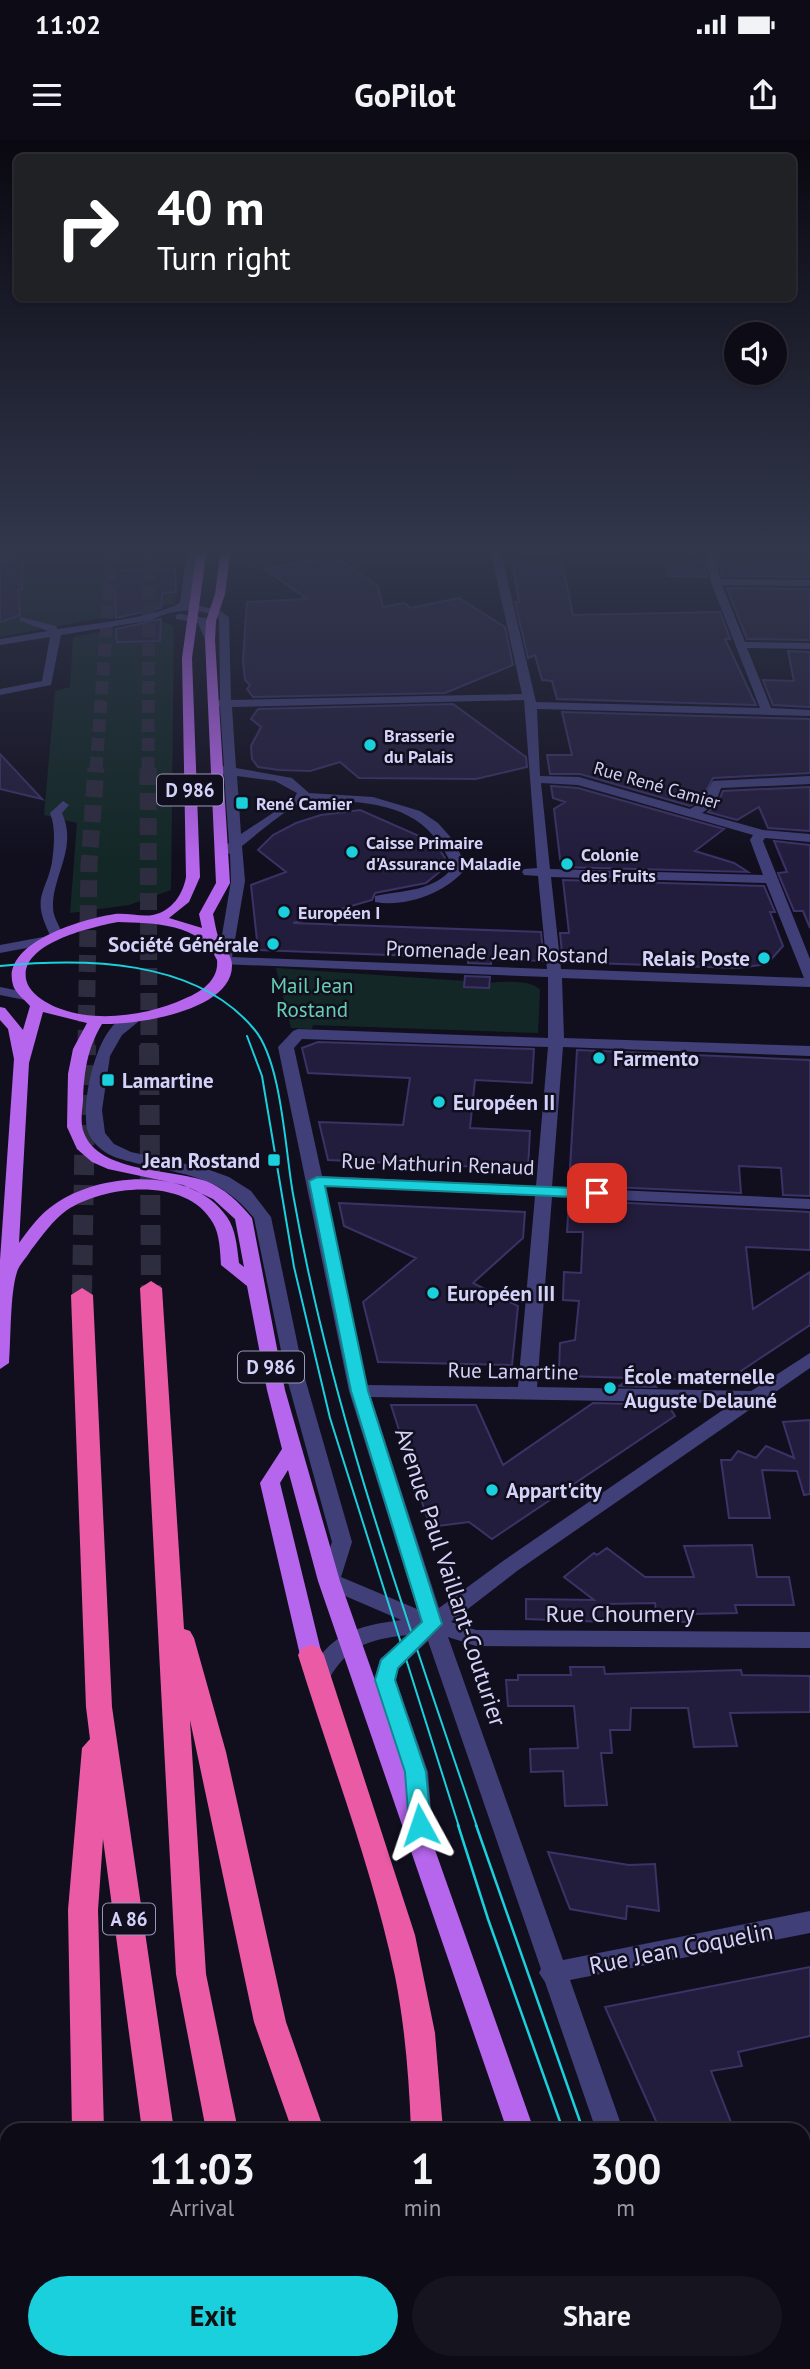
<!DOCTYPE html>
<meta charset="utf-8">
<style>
body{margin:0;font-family:"PT Sans",sans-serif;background:#16141f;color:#f1f3f6;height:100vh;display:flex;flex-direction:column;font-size:26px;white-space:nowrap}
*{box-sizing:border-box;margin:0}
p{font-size:23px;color:#9a9ba1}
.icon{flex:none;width:38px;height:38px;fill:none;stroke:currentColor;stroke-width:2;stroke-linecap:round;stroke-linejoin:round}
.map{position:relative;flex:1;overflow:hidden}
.side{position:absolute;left:0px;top:1983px;width:810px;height:247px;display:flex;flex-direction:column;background:#0d0b16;border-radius:21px 21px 0 0;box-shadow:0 2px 5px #0004,0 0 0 2px #2d2b35}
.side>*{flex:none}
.hud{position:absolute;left:14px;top:14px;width:782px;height:147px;border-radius:10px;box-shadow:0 2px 5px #0004,0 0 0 2px #2d2b35;background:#202124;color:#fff;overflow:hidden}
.tools{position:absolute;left:724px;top:182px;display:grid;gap:14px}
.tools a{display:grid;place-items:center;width:63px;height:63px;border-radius:50%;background:#0d0b16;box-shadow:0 2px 5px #0004,0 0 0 2px #2d2b35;font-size:35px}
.pin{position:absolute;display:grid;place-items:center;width:60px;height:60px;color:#fff;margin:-30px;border-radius:14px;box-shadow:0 4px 10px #0006}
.me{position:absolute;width:77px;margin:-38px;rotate:355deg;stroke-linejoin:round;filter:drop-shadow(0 0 5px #0008)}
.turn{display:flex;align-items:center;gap:24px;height:147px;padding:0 28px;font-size:32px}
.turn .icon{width:91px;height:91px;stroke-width:2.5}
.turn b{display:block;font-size:49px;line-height:60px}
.eta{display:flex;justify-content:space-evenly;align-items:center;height:119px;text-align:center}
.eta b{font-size:42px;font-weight:800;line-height:49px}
.primary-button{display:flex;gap:14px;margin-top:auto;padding:14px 28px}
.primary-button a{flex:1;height:80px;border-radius:42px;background:#1bd0dd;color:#111;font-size:28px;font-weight:800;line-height:80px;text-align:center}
.primary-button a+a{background:#16141f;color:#f1f3f6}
.status{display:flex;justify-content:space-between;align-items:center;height:49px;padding:0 35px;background:#0d0b16;direction:ltr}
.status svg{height:19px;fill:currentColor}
header{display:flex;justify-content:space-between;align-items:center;height:91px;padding:0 28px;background:#0d0b16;font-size:32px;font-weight:800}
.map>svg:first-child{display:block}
</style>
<div class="status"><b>11:02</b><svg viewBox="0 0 49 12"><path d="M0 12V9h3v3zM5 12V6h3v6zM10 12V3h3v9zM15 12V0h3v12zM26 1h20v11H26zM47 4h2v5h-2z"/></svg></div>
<header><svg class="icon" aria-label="menu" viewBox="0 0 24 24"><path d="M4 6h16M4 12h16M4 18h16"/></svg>GoPilot<svg class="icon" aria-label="share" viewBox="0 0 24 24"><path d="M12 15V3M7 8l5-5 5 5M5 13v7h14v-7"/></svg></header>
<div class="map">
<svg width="810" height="2229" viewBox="0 0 810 2229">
<rect width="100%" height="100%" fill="#110f1e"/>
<path fill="#132826" d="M15,408H183L178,417L175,464L0,497V483L20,474L18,450L22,449L23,417Z
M161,481L174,486L171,750L129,765L70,773L77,683L44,675L55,551L70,547L73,497Z
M276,828L465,841L464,847C481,843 530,836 540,850L538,893L313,885L312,889L291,888Z"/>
<path fill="#231d3d" stroke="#3b3266" stroke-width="2" d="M663,408H686L687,413H702L707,437L668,436Z
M730,408L802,409L804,425L810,427V437L722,436L718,413H730Z
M511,413H560L573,475L720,472L730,499H725L756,565L557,559L552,541L542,540L535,515L528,518L515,462H519Z
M334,416L378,446L383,467L404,463L411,468L459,458L505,487L513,525L445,553L253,557L247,549L250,545L245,540L243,521L247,462L307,459L265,429Z
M23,417L22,449L18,450L20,475L0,482V422Z
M175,429L176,452L162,453L161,468L116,478L115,454H107L106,431Z
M727,448L810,449V500L747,499Z
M161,479L160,501L117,502L116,489Z
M788,511L810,512V567L773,565L763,540L794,541Z
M453,564L526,617L527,627L476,639L359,638L340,622L310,631L279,630L258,627L252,619L251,606L261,587L251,579L258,569Z
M562,572L810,579V633L713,638L702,659L690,666L580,634H550L547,615H572Z
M0,614L42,659L0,649Z
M551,646L578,648L724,689L695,711L734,723L748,732L561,727L554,669L565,662L553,658Z
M810,647V691L768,688L759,667L737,680L708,672L717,665L723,651Z
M360,670L435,703L445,718L443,729L426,743L375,753L372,760L293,783L541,792L544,821L491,819V824L468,823V818L258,810L251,745L286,732L258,710L273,695L296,683L321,675Z
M774,701L810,705V788L803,771H794L778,733L787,732Z
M563,740L764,746L775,772H770L783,806L767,824L737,828L563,822L560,793H569Z
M465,836L490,837L489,848L464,847Z
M318,902L534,909L532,943L475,940L470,988L530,991L528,1029L328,1020L319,982L403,985L410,938L308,933L302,908Z
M577,910L810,920V1056L783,1055L781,1028L739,1026L741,1053L569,1045Z
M569,1060L810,1072V1110L746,1107L753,1169L810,1132V1185L729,1239H651L656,1247L619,1246L630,1238L566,1236L565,1231H559L560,1203L575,1200L579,1161L563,1160L564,1132L581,1133L583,1092H567Z
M339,1063L525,1072L523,1098L473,1143L518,1166L512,1225L378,1222L363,1162L416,1118L344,1086Z
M593,1263L668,1265L675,1276L492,1399L469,1382L430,1387L391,1265H476L503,1325Z
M810,1280V1354L804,1355L797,1331L762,1330L770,1378H729L721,1320H731L738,1311L756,1318L766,1306L794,1318L783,1282Z
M752,1405L757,1437H789L794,1465H735L737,1473L691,1474L692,1482H657L655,1463L607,1464L608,1482L526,1479V1459L594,1460L564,1437L594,1413L597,1415L607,1408L645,1437H694L684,1406Z
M570,1527H604L605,1534L741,1530L742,1535L810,1536V1572L730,1573L737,1606L694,1607L688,1568H631L630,1590H610L612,1613H601L607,1665L565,1666L563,1631L531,1632L530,1609L578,1608L574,1566H508L506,1540H518V1535H571Z
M548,1712L629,1725L655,1724L659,1771L627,1766L626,1779L570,1769Z
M810,1827V1896L738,1912L742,1926L711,1931L734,1990H660L605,1867Z"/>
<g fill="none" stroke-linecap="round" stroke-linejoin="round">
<path stroke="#2e2c3f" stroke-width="13" stroke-dasharray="13 6" stroke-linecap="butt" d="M96,630L112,408
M148,630L149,408"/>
<path stroke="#2e2c3f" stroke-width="17" stroke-dasharray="17 8" stroke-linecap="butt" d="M148,628L149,907
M86,907L89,724L96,628"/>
<path stroke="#2e2c3f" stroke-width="20" stroke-dasharray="20 10" stroke-linecap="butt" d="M149,905L151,1148
M82,1155L86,905"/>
<path fill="#403f78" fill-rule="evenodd" d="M187,408H197L190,464L219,470L229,477L231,560L522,554L490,408H500L536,562L760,568L711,442L704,408H714L720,439L810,440V446L722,445L745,502L810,503V509L747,508L771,568L810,570V576L537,569L540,636L579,637L690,669L705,660V654L713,641L810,636V644L721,648L715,664L702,673L763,690L810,694V702L765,698L763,701L810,819V847L562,838L564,898L810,906V916L563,907L552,1047L810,1059V1069L552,1057L537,1247L751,1251L810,1213V1228L517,1431L451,1482L476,1490L810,1492V1508L476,1506L448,1497L563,1820L810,1771V1793L570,1840L623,1990H596L545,1842L539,1833L541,1829L428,1501L398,1529L396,1540L428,1632L432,1684L428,1691L420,1694L412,1691L408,1684L404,1632L374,1540L380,1519L407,1495C365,1500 346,1507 326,1544L318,1546L310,1544L307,1538C328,1494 355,1486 401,1480L322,1446L318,1441L332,1402L286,1235L254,1078C220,1035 184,1035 135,1023C124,1020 110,1017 101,1009C96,1005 90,998 88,992C79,966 99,866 138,876V882L122,895L110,916L102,970L105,993L114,1004L131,1012L204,1028L229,1037L251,1051L271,1077L304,1235L352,1402L341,1437L417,1469L349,1251L278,907L293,891L298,889L548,898V837L220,824L218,819L231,741L230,714L221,710L229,703L224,634L214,629L224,626L220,567L210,564L220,560L219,478C198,466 170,470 152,480L61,495L51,545L0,555V549L42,541L50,497L0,505V499L48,491L20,481V477L56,486L58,489C91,484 153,478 180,463ZM524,560L537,728L524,729L522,732L524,735L538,736L547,829L232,817L245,741L242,706C257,694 292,664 308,660C317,658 331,661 340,661C395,664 429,675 453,727C434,752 403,750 375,756V762C406,768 448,752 467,727L453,700L438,683L420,671L373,657L309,653L292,638L236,628L232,567ZM237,636L275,641L297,653L294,659L241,694ZM541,643L578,645L753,695L750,700L763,735L550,729ZM551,737L766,743L804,838L561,829ZM302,899L548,907L536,1046L322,1036L294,908ZM324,1046L535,1056L518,1247L367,1245ZM371,1257L733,1263L503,1421L439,1468Z
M12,412L17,415L15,417L0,420V414Z
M180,474L206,478L215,500L214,502H206L198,483L176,479V475Z
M63,661L69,665L62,673C78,708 52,736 53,768C53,776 59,786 63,794L56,798C49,796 49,793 46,786C33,756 47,750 52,722C54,706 56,688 50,673Z
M43,797L48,798V804L0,813V805Z
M0,847L35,854L37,857L30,861L0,855Z
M682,2222H712L715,2229H685Z"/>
<path fill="#b666ed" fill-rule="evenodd" d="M197,408H207L192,518L200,737L189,762L169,778L202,788L199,774L216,743L205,500L206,481L215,454L221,408H231L225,454L216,481L215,500L230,743L213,774C215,782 216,793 220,801C224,809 232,815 232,825C233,871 135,885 102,884C87,909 84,932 83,961C82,972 80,983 84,993C99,1033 172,1029 206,1041C224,1048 240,1063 252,1078L285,1250L340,1441L534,1990H507L318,1441L288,1330L280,1343L322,1515L319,1521L311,1523L303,1521L300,1515L260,1343L282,1309L267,1250L247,1146L221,1125C220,1112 220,1095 213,1083C187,1036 105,1045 67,1070C53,1080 42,1096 31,1110C27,1117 19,1125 17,1132C10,1153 11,1199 9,1223L0,1229V1120L14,919L8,889L0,880V867L5,868L23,890L30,866C25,860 15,853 13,845C0,802 86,778 115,774C128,773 141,777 153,775C172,771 183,754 186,737L182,518ZM118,782C153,783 201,783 217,820C219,839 203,851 186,858C150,875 99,883 61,869C47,864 29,854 26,839C20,803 92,787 118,782ZM43,872L87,883L73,909L68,934L67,987L77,1009L92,1022L108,1029L183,1045L213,1059L235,1079L244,1127L239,1123C237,1107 236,1090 227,1077C192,1026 101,1032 55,1064C40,1074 29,1089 19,1103L29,923Z
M589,2222H619L621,2229H591Z"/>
<path fill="#eb5ba5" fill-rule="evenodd" d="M151,1141L162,1148L184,1489L190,1491L194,1498L226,1612L286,1882L324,1990H292L254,1882L190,1580L206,1834L238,1990H206L176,1834L140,1148Z
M82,1148L93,1155L112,1567L174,1990H142L103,1699L98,1770L104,1990H72L68,1770L82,1608L90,1599L86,1567L71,1155Z
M311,1505L320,1508L324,1515L415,1795L435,1893L443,1990H411C409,1938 405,1887 395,1836C372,1727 331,1622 298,1515L302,1508Z
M0,2137L7,2140V2201L0,2198Z
M7,2209V2222H36L37,2229H1L0,2222Z
M50,2222H86V2229H50Z
M179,2222H215L216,2229H180Z
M250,2222H286L287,2229H251Z
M402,2222H438L441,2229H405Z"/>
<path stroke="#1bd0dd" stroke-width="2" d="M0,826C83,818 195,818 254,889C282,922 285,1010 293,1054C331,1270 407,1479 477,1687
M247,896L262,936L294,1127L330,1278L459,1687"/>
<path stroke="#1bd0dd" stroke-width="2.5" d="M458,1685L488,1779L563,1990
M476,1685L583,1990
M649,2222L651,2229
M670,2222L673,2229"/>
</g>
<linearGradient id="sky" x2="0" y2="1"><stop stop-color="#090810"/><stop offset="0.57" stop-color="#32374c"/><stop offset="1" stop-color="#32374c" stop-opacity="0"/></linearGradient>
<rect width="810" height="720" fill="url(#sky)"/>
<path fill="#1bd0dd" stroke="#128790" stroke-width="2" d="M317,1037L597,1049L604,1053L597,1058L325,1046L368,1251L442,1484L398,1528L395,1540L426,1632L431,1685L428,1692L420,1694L413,1692L409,1685L405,1632L375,1540L381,1520L422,1482L351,1251L309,1041Z"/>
<g fill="#1bd0dd" stroke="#110f1e" stroke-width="2.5">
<circle cx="370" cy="605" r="7"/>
<rect x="235" y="656" width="14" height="14" rx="3.5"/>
<circle cx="352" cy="712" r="7"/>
<circle cx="567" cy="724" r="7"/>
<circle cx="284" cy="772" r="7"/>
<circle cx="273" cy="804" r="7"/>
<circle cx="764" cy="818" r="7"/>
<circle cx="599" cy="918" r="7"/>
<rect x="101" y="933" width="14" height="14" rx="3.5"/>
<circle cx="439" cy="962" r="7"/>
<rect x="267" y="1013" width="14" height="14" rx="3.5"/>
<circle cx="433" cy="1153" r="7"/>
<circle cx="610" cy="1248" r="7"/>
<circle cx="492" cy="1350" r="7"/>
</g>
<g text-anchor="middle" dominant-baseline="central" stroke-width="5" stroke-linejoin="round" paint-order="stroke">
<g font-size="18" font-weight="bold" fill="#d5d2fa" stroke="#110f1e" text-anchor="start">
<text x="384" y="595">Brasserie<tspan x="384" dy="21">du Palais</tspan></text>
<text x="256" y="663">René Camier</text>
<text x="366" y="702">Caisse Primaire<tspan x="366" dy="21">d'Assurance Maladie</tspan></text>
<text x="581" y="714">Colonie<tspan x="581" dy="21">des Fruits</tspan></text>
<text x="298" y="772">Européen I</text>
</g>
<g font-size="18" fill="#d5d2fa" stroke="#110f1e">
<text transform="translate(657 645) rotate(16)">Rue René Camier</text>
</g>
<g fill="#110f1e" stroke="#9a98b8" stroke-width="2">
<rect x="157" y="634.5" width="66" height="31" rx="5"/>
<rect x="238" y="1211.5" width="66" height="31" rx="5"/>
<rect x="103" y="1763.5" width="52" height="31" rx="5"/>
</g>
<g font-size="19" font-weight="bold" fill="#d5d2fa">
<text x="190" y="650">D 986</text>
<text x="271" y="1227">D 986</text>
<text x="129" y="1779">A 86</text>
</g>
<g font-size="21" font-weight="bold" fill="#d5d2fa" stroke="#110f1e" text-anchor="start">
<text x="259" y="804" text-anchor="end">Société Générale</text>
<text x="750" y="818" text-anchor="end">Relais Poste</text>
<text x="613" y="918">Farmento</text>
<text x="122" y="940">Lamartine</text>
<text x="453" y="962">Européen II</text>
<text x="260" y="1020" text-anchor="end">Jean Rostand</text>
<text x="447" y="1153">Européen III</text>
<text x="624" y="1236">École maternelle<tspan x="624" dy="24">Auguste Delauné</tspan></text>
<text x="506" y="1350">Appart'city</text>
</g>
<g font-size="21" fill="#d5d2fa" stroke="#110f1e">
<text transform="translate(497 812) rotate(2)">Promenade Jean Rostand</text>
<text transform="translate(438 1024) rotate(2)">Rue Mathurin Renaud</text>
<text transform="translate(513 1231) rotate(1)">Rue Lamartine</text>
</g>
<g font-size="21" fill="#67d0b3" stroke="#110f1e">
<text x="312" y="845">Mail Jean<tspan x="312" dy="24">Rostand</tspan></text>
</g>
<g font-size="24" fill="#d5d2fa" stroke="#110f1e">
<text transform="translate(451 1437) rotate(72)">Avenue Paul Vaillant-Couturier</text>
<text x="620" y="1473">Rue Choumery</text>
<text transform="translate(681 1808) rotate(-11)">Rue Jean Coquelin</text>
</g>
</g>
</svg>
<div class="tools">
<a><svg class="icon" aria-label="sound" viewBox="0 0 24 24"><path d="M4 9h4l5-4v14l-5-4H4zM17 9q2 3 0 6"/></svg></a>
</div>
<div class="pin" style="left:597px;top:1053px;background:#d93025"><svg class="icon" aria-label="arrive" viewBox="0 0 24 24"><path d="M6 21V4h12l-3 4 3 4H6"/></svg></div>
<svg class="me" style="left:420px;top:1685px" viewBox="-20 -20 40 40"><path d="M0-17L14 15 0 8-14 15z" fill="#1bd0dd" stroke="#fff" stroke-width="4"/></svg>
<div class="hud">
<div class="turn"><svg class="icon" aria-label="right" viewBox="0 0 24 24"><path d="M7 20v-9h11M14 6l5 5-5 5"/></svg><div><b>40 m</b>Turn right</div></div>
</div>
<section class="side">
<div class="eta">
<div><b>11:03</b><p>Arrival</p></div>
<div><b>1</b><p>min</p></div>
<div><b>300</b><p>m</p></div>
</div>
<div class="primary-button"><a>Exit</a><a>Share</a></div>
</section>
</div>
